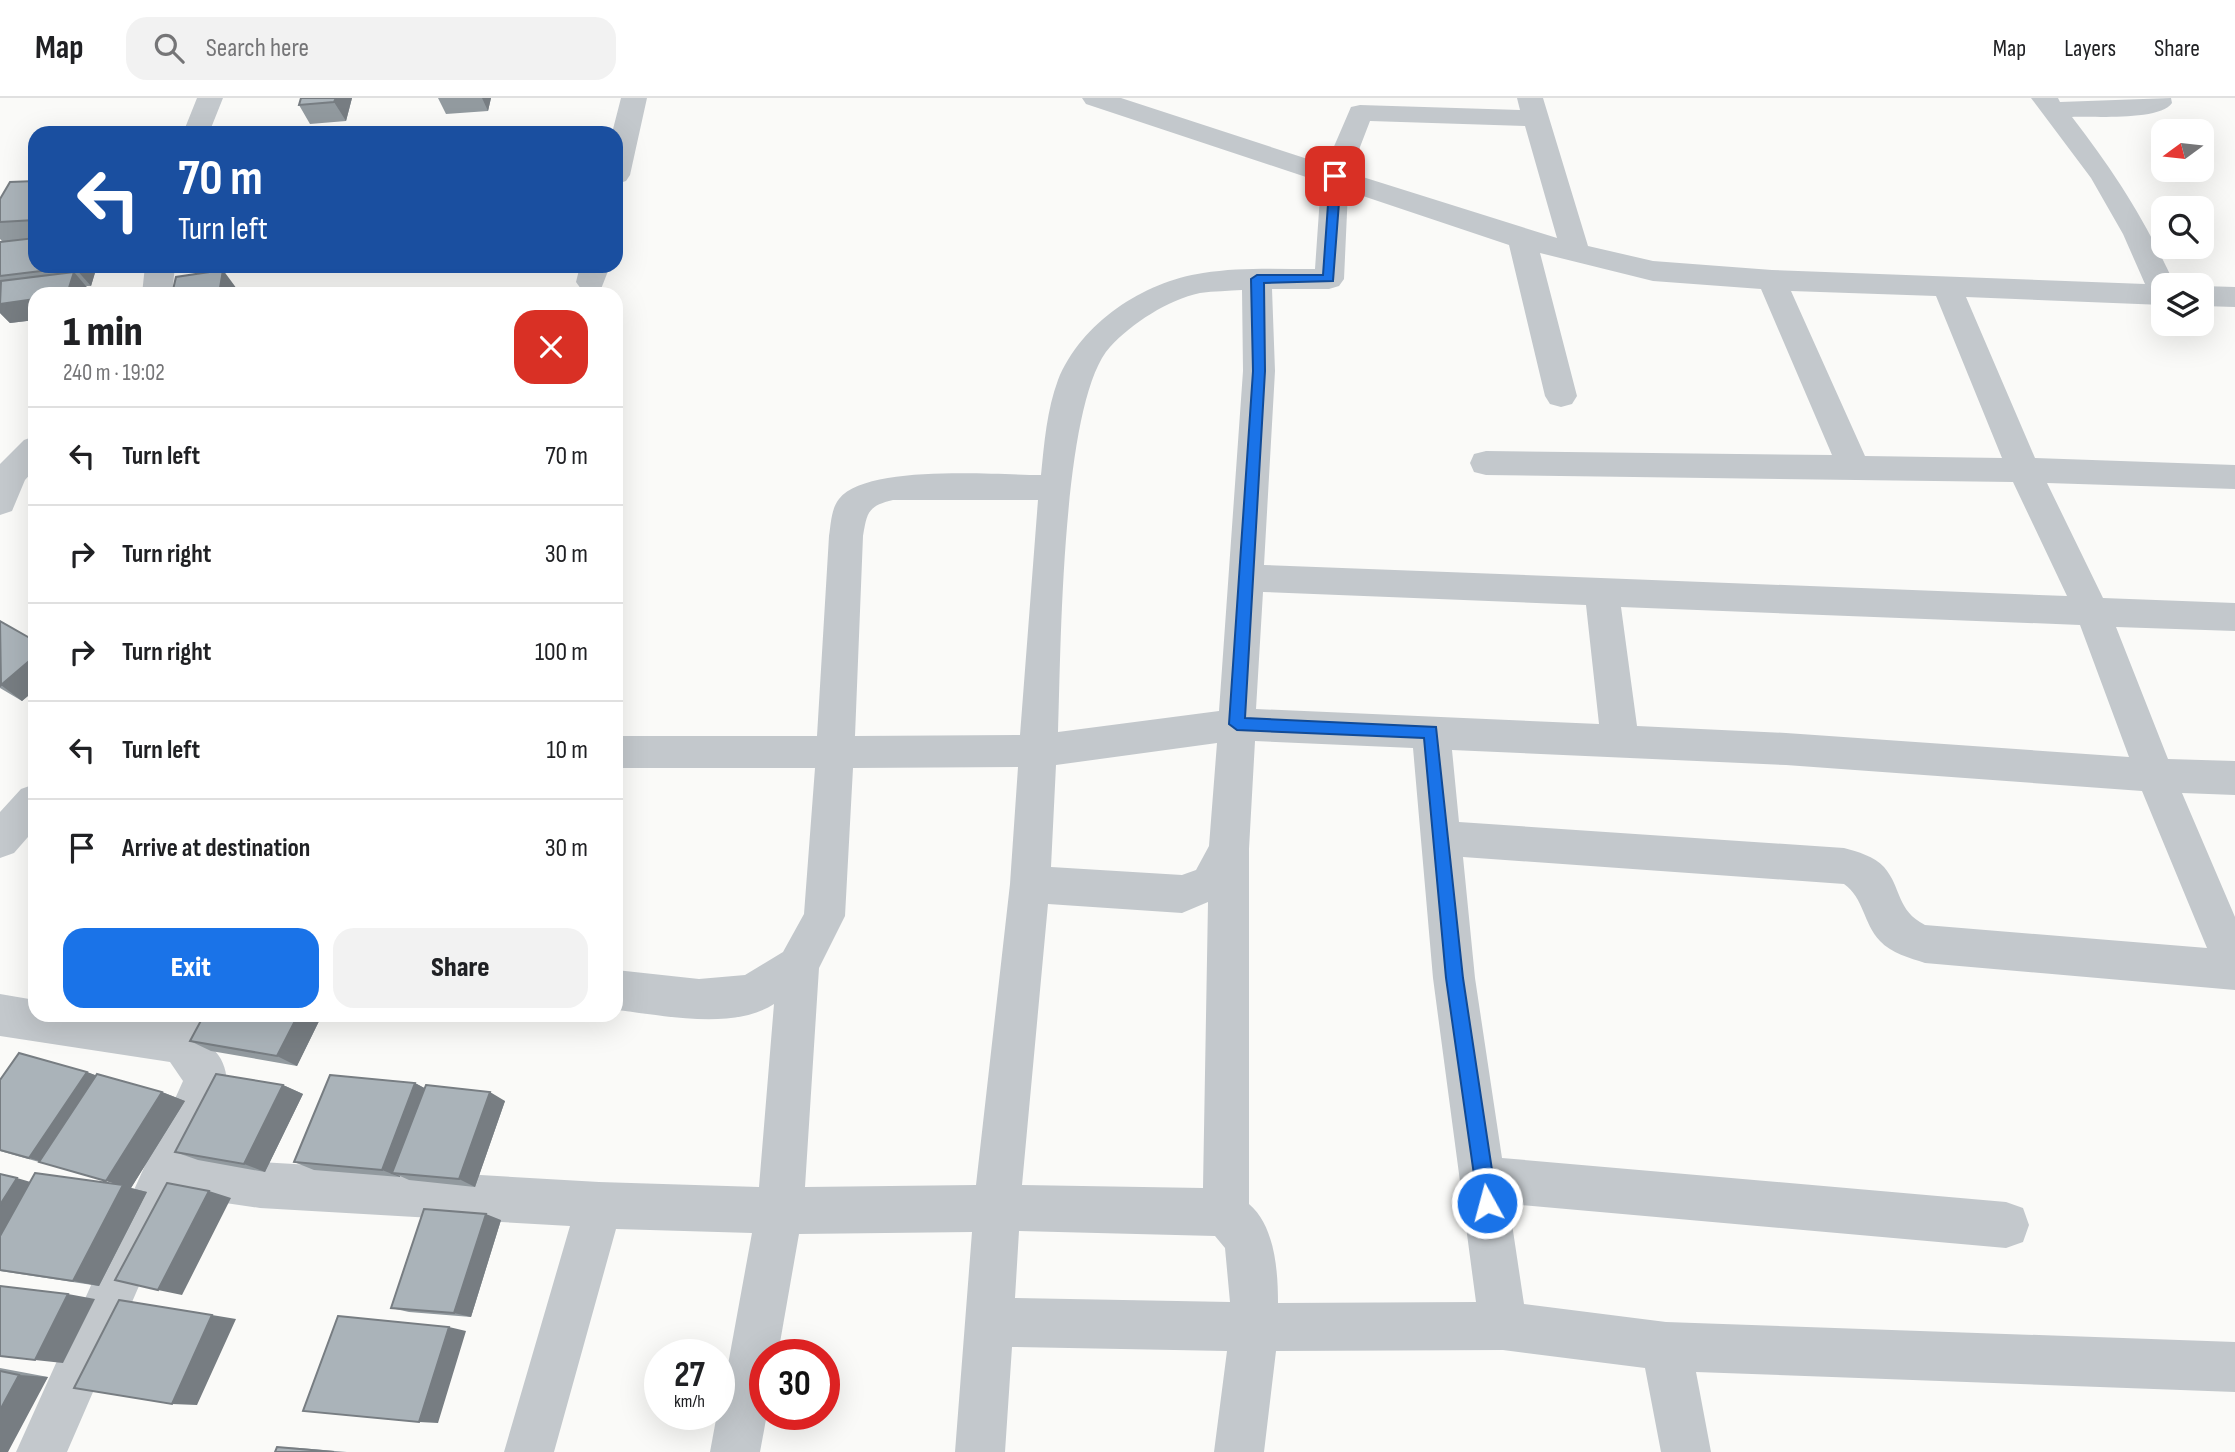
<!DOCTYPE html>
<meta charset="utf-8">
<style>
body{margin:0;font-family:"Sofia Sans Condensed",sans-serif;background:#f2f2f2;color:#202124;height:100vh;display:flex;flex-direction:column;font-size:26px;white-space:nowrap}
*{box-sizing:border-box;margin:0}
p{font-size:23px;color:#757577}
.icon{flex:none;width:38px;height:38px;fill:none;stroke:currentColor;stroke-width:2;stroke-linecap:round;stroke-linejoin:round}
.map{position:relative;flex:1;overflow:hidden}
.panel{position:absolute;left:28px;top:189px;width:595px;height:735px;display:flex;flex-direction:column;background:#fff;border-radius:21px;box-shadow:0 7px 28px #0002}
.panel>*{flex:none}
.guide{position:absolute;left:28px;top:28px;width:595px;height:147px;border-radius:21px;box-shadow:0 7px 28px #0002;background:#1a4fa0;color:#fff;overflow:hidden}
.needle{width:46px;rotate:255deg}
.tools{position:absolute;left:2151px;top:21px;display:grid;gap:14px}
.tools a{display:grid;place-items:center;width:63px;height:63px;border-radius:14px;background:#fff;box-shadow:0 7px 28px #0002;font-size:35px}
.speed{position:absolute;left:644px;top:1241px;display:flex;gap:14px;font-size:35px;font-weight:700;text-align:center}
.speed>*{display:grid;place-content:center;width:91px;height:91px;border-radius:50%;background:#fff;box-shadow:0 7px 28px #0002;line-height:1}
.speed small{font-size:18px;font-weight:400}
.speed .limit{border:10px solid #d22;background:#fff;color:#111}
.pin{position:absolute;display:grid;place-items:center;width:60px;height:60px;color:#fff;margin:-30px;border-radius:14px;box-shadow:0 4px 10px #0006}
.me{position:absolute;width:77px;margin:-38px;rotate:353deg;stroke-linejoin:round;filter:drop-shadow(0 0 5px #0008)}
.turn{display:flex;align-items:center;gap:24px;height:147px;padding:0 35px;font-size:32px}
.turn .icon{width:91px;height:91px;stroke-width:2.5}
.turn b{display:block;font-size:49px;line-height:60px}
.round{display:grid;place-items:center;flex:none;width:74px;height:74px;border-radius:21px;background:#f2f2f2}
.head{display:flex;align-items:center;justify-content:space-between;height:119px;padding:0 35px}
h1{font-size:42px;font-weight:800;line-height:52px}
.action{display:flex;gap:14px;margin-top:auto;padding:14px 35px}
.action a{flex:1;height:80px;border-radius:21px;background:#1a73e8;color:#fff;font-size:28px;font-weight:800;line-height:80px;text-align:center}
.action a+a{background:#f2f2f2;color:#202124}
ul{padding:0;list-style:none}
li{display:flex;align-items:center;gap:21px;height:98px;padding:0 35px;border-top:2px solid #e0e0e0}
li div{flex:1}
li b{display:block;font-size:26px}
li em{font-style:normal}
header{display:flex;align-items:center;gap:42px;box-sizing:border-box;height:98px;padding:0 35px;background:#fff;border-bottom:2px solid #e0e0e0}
header strong{font-size:33px}
nav{display:flex;gap:38px;margin-inline-start:auto;font-size:24px}
.search{width:490px;height:63px;background:#f2f2f2;display:flex;align-items:center;gap:18px;box-sizing:border-box;padding:0 24px;border-radius:21px;color:#757577;font-size:26px}
.map>svg:first-child{display:block}
</style>
<header>
<strong>Map</strong>
<div class="search"><svg class="icon" aria-label="search" viewBox="0 0 24 24"><circle cx="10" cy="10" r="6"/><path d="M15 15l6 6"/></svg>Search here</div>
<nav><a>Map</a><a>Layers</a><a>Share</a></nav>
</header>
<div class="map">
<svg width="2235" height="1354" viewBox="0 0 2235 1354">
<rect width="100%" height="100%" fill="#fafaf8"/>
<g fill="none" stroke-linecap="round" stroke-linejoin="round">
<path fill="#c3c8cc" fill-rule="evenodd" d="M197,0H223L209,35H183Z
M621,0H647L630,77L626,83L616,86V35H612Z
M1082,0H1121L1326,67L1351,9L1360,7L1520,12L1517,0H1543L1588,148L1653,163L1772,172L2145,186L2123,136L2091,80L2031,0H2058L2060,4L2171,0L2172,5C2160,23 2094,18 2072,19C2116,76 2145,122 2175,187H2163V207L1966,199L2035,360L2235,367V391L2047,385L2103,500L2235,505V533L2116,529L2168,661L2235,663V697L2182,695L2235,819V892L1925,865C1910,860 1891,855 1880,843C1863,825 1864,800 1844,786L1463,759L1475,880L1502,1060L2006,1104L2023,1110L2029,1127L2023,1144L2006,1150L1509,1106L1524,1206L1666,1224L2235,1244V1294L1696,1274L1711,1354H1661L1645,1270L1503,1252L1276,1253L1264,1354H1214L1227,1253L1012,1249L1005,1354H955L972,1134L799,1136L778,1256H765V1316H767L760,1354H710L717,1316H719L752,1135L616,1131L554,1354H504L570,1128L260,1110L178,1098L67,1354H16L183,983L170,964L0,938V896L35,902V917H138L177,923L179,917H221L212,950C222,959 226,970 227,984L197,1055L260,1064L599,1084L759,1089L774,906C732,933 663,917 616,912V872L699,881L745,877L783,854L804,816L815,670H616V638H817L829,438C831,426 831,411 839,401C867,366 995,377 1041,377C1044,346 1047,311 1058,282C1081,225 1143,184 1203,175C1239,169 1278,171 1315,171L1321,84L1086,6ZM1370,23L1525,28L1557,140L1350,75ZM1348,93L1509,147L1545,298L1550,306L1561,309L1572,306L1577,298L1540,155L1653,183L1761,191L1832,357L1486,353L1474,356L1470,365L1474,374L1486,377L2013,384L2067,498L1264,467L1275,273L1272,191H1329L1339,188L1344,181ZM1242,192L1243,273L1219,613L1058,634C1061,554 1061,302 1110,249C1132,225 1168,202 1200,195C1214,193 1229,193 1242,192ZM1791,193L1936,198L2002,360L1865,358ZM893,402H1038L1020,637L855,638L863,438C867,414 868,408 893,402ZM1263,494L1586,507L1599,626L1256,611ZM1621,509L2080,527L2129,659L1786,635L1637,628ZM1255,643L1413,650L1433,880L1476,1204L1278,1205C1278,1173 1275,1128 1249,1106V751ZM1217,645L1209,748L1196,772L1182,777L1051,769L1056,667ZM1452,652L1786,667L2142,693L2207,850L1925,827C1896,812 1902,790 1884,769C1874,758 1858,754 1844,750L1459,724ZM1018,669L1010,786L976,1087L805,1089L819,870L845,818L853,670ZM1208,804L1203,1090L1022,1087L1048,806L1182,815ZM1019,1133L1215,1138L1225,1150L1230,1204L1015,1200Z
M145,168H175L172,196H142Z
M580,168H610L601,191L591,194L581,191L576,184Z
M2202,188L2235,189V209L2202,208Z
M35,338V371L25,382L12,413L0,417V366L24,342Z
M35,686V731L14,755L0,760V714L21,691Z"/>
</g>
<path fill="#929a9f" d="M301,0H352L346,23L310,26L299,7Z
M438,0H491L488,13L446,16Z
M35,83V168H97L91,188H86L90,193L35,196V222L10,225L0,215V144H3L0,141V101Z
M0,523L35,543V592L22,603L0,590Z
M204,917H322L297,968L211,953L190,943Z
M87,974L97,978L162,994L185,1003L131,1090L147,1094L99,1188L0,1173L30,1084L117,1086L0,1053V982Z
M415,985L424,990L505,1003L475,1089L409,1082L400,1078V1079L314,1072L294,1064Z
M283,987L303,996L265,1074L198,1062L175,1054Z
M501,1122L471,1219L409,1214L391,1210Z
M0,1270L48,1279L0,1354Z
M277,1349L300,1350L347,1354H275Z"/>
<path fill="#777d82" d="M336,0H352L346,23L334,4Z
M482,0H491L488,13Z
M75,168H97L91,188L74,169Z
M223,172L237,191L236,196H219Z
M74,174L90,193L89,196H67Z
M35,201V222L10,225L0,215V206Z
M35,558V592L22,603L1,587Z
M298,917H322L297,968L277,958Z
M87,974L111,983L56,1068L29,1060Z
M415,985L432,994L392,1075L400,1078V1079L382,1072Z
M283,987L303,996L265,1074L244,1066Z
M162,994L185,1003L131,1090L147,1094L99,1188L73,1183L123,1088L106,1083Z
M490,994L505,1003L475,1089L459,1081Z
M17,1080L44,1088L0,1157V1107Z
M209,1093L231,1100L182,1197L158,1192Z
M486,1116L501,1122L471,1219L454,1215Z
M68,1196L95,1201L63,1265L35,1262Z
M212,1217L236,1221L197,1307L172,1306Z
M449,1229L466,1233L438,1325L419,1324Z
M19,1277L48,1279L8,1354H0V1312Z"/>
<path fill="#aab3b9" stroke="#777d82" stroke-width="2" d="M301,0H336L334,4L299,7Z
M35,83V122L0,124V101L10,84Z
M35,140V168H75L74,169L0,178V144Z
M223,172L219,196H172L176,179Z
M74,174L67,196H35V201L0,206L1,183Z
M0,523L35,543V558L1,587Z
M204,917H298L277,958L190,943Z
M19,955L87,974L29,1060L0,1052V982Z
M97,976L162,994L106,1083L39,1064Z
M216,976L283,987L244,1066L175,1054Z
M330,977L415,985L382,1072L294,1064Z
M426,987L490,994L459,1081L392,1075Z
M35,1075L123,1087L73,1183L0,1172V1138Z
M0,1076L17,1080L0,1107Z
M167,1085L209,1093L158,1192L115,1182Z
M424,1111L486,1116L454,1215L391,1210Z
M0,1188L68,1196L35,1262L0,1258Z
M119,1202L212,1217L172,1306L74,1290Z
M338,1218L449,1229L419,1324L303,1313Z
M0,1273L19,1277L0,1312Z
M277,1349L334,1354H275Z"/>
<path fill="#1a73e8" stroke="#114b97" stroke-width="2" d="M1335,75L1341,78L1333,183L1264,185L1265,273L1245,620L1436,629L1463,880L1497,1105L1494,1112L1487,1115L1481,1112L1478,1105L1446,880L1424,640L1237,632L1229,626L1253,273L1251,181L1257,177H1323L1330,78Z"/>
</svg>
<div class="tools">
<a><svg class="needle" viewBox="-14 -14 28 28"><path d="M0-13l5 13h-10z" fill="#e53935"/><path d="M0 13l5-13h-10z" fill="#757577"/></svg></a>
<a><svg class="icon" aria-label="search" viewBox="0 0 24 24"><circle cx="10" cy="10" r="6"/><path d="M15 15l6 6"/></svg></a>
<a><svg class="icon" aria-label="layers" viewBox="0 0 24 24"><path d="M12 4l9 5-9 5-9-5zM3 14l9 5 9-5"/></svg></a>
</div>
<div class="speed"><div>27<small>km/h</small></div><div class="limit">30</div></div>
<div class="pin" style="left:1335px;top:78px;background:#d93025"><svg class="icon" aria-label="arrive" viewBox="0 0 24 24"><path d="M6 21V4h12l-3 4 3 4H6"/></svg></div>
<svg class="me" style="left:1487px;top:1105px" viewBox="-20 -20 40 40"><circle r="17" fill="#1a73e8" stroke="#fff" stroke-width="3"/><path d="M0-11L8 9 0 5-8 9z" fill="#fff"/></svg>
<div class="guide">
<div class="turn"><svg class="icon" aria-label="left" viewBox="0 0 24 24"><path d="M17 20v-9H6M10 6l-5 5 5 5"/></svg><div><b>70 m</b>Turn left</div></div>
</div>
<section class="panel">
<div class="head"><div><h1>1 min</h1><p>240 m · 19:02</p></div><a class="round" style="background:#d93025;color:#fff"><svg class="icon" aria-label="close" viewBox="0 0 24 24"><path d="M6 6l12 12M18 6L6 18"/></svg></a></div>
<ul>
<li><svg class="icon" aria-label="left" viewBox="0 0 24 24"><path d="M17 20v-9H6M10 6l-5 5 5 5"/></svg><div><b>Turn left</b></div><em>70 m</em></li>
<li><svg class="icon" aria-label="right" viewBox="0 0 24 24"><path d="M7 20v-9h11M14 6l5 5-5 5"/></svg><div><b>Turn right</b></div><em>30 m</em></li>
<li><svg class="icon" aria-label="right" viewBox="0 0 24 24"><path d="M7 20v-9h11M14 6l5 5-5 5"/></svg><div><b>Turn right</b></div><em>100 m</em></li>
<li><svg class="icon" aria-label="left" viewBox="0 0 24 24"><path d="M17 20v-9H6M10 6l-5 5 5 5"/></svg><div><b>Turn left</b></div><em>10 m</em></li>
<li><svg class="icon" aria-label="arrive" viewBox="0 0 24 24"><path d="M6 21V4h12l-3 4 3 4H6"/></svg><div><b>Arrive at destination</b></div><em>30 m</em></li>
</ul>
<div class="action"><a>Exit</a><a>Share</a></div>
</section>
</div>
